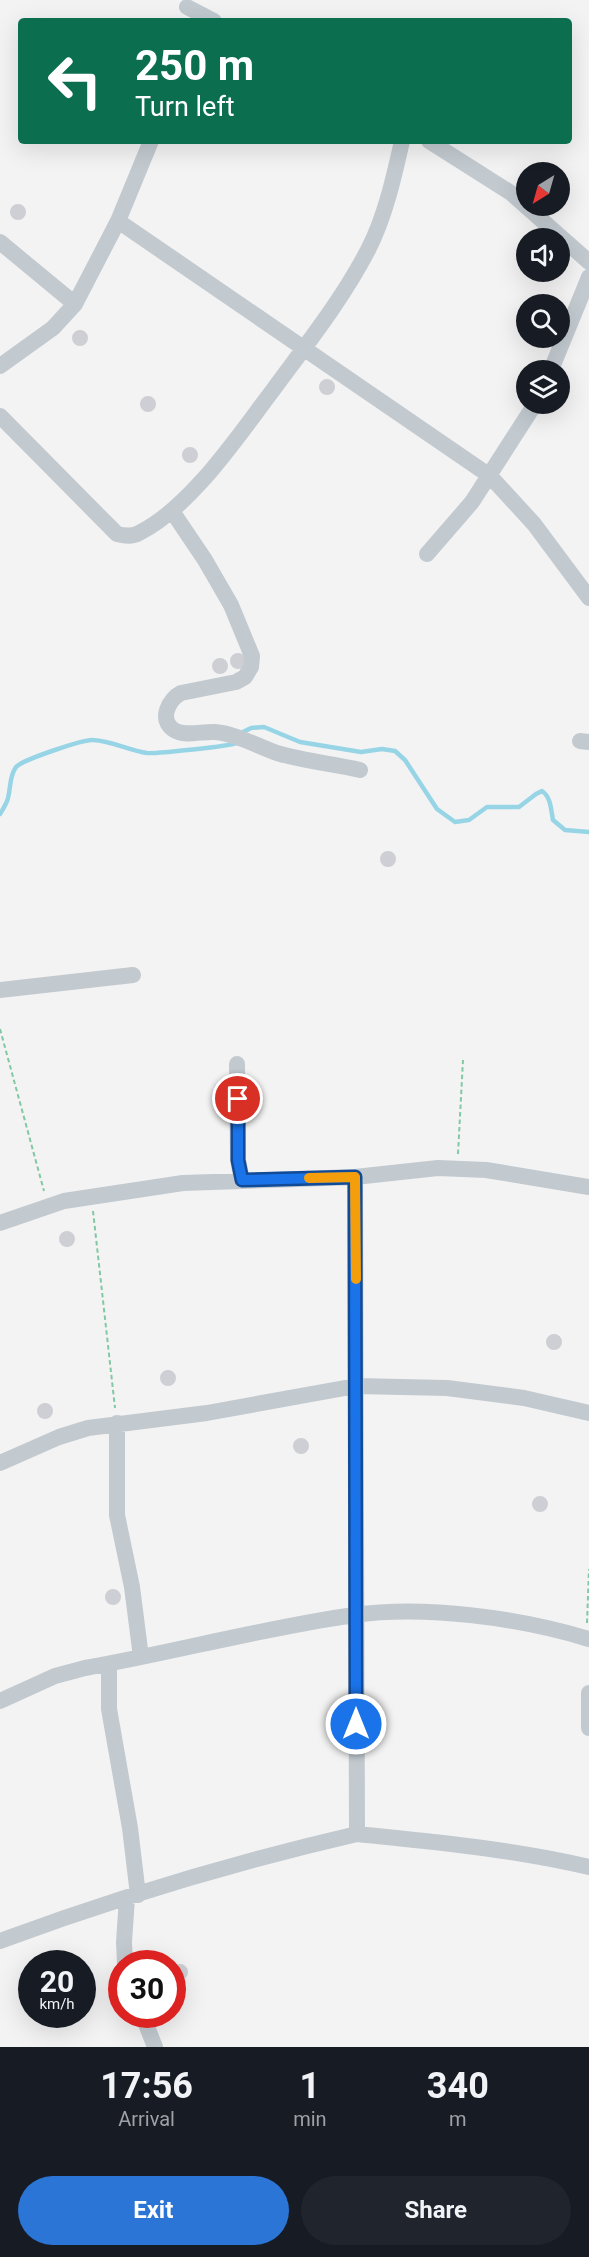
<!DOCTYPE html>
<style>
body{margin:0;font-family:Roboto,sans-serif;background:#20242c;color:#f1f3f6;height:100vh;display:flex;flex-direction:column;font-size:22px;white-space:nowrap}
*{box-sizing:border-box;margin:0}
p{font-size:20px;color:#9ea1a6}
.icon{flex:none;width:33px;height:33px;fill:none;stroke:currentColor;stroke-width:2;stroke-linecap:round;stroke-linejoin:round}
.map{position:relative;height:2047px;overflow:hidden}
.sheet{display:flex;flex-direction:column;background:#171b24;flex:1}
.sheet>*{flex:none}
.hud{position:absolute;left:18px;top:18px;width:554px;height:126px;border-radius:6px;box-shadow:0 6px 24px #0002;background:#0b6e4f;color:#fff;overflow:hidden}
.needle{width:39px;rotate:217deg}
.controls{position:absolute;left:516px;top:162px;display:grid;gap:12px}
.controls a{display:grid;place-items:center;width:54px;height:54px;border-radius:50%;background:#171b24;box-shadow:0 6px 24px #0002;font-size:30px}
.speed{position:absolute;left:18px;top:1950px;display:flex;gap:12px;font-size:30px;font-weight:700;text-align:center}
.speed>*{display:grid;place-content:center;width:78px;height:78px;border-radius:50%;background:#171b24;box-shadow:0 6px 24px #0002;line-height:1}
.speed small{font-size:15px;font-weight:400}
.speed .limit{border:9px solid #d22;background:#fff;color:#111}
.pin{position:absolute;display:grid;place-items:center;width:51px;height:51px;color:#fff;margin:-26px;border:3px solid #fff;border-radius:50%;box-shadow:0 2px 6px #0007}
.me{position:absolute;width:66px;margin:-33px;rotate:0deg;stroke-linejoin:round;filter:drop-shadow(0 0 4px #0008)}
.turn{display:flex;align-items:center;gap:21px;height:126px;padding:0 18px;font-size:27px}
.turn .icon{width:78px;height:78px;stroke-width:2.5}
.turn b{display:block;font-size:42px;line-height:51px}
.eta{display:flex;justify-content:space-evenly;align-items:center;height:102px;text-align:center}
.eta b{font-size:36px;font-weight:700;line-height:42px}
.button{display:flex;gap:12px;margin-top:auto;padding:12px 18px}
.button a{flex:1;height:69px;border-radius:36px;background:#2b75d6;color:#fff;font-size:24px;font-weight:700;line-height:69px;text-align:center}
.button a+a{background:#20242c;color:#f1f3f6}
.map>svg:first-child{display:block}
</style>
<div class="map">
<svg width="589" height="2047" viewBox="0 0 589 2047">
<rect width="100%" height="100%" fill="#f4f3f3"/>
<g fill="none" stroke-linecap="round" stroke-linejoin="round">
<path stroke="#97d5e6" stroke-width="4.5" d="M243,732L251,728L264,727L300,742L361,752L382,749L395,751L405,760L437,809L455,822L469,820L487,807H519L536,794L542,791C551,797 551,810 553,820L565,830L589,832
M0,814C3,809 7,803 8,798C11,787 9,777 16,767C22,760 84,739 93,740C112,741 128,750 147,753C155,754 231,746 237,743"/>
</g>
<path fill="#cdcfd4" d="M10 212a8 8 0 1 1 16 0a8 8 0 1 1-16 0Z
M72 338a8 8 0 1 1 16 0a8 8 0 1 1-16 0Z
M319 387a8 8 0 1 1 16 0a8 8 0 1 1-16 0Z
M140 404a8 8 0 1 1 16 0a8 8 0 1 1-16 0Z
M182 455a8 8 0 1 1 16 0a8 8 0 1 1-16 0Z
M230 661a8 8 0 1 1 16 0a8 8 0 1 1-16 0Z
M212 666a8 8 0 1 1 16 0a8 8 0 1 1-16 0Z
M380 859a8 8 0 1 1 16 0a8 8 0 1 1-16 0Z
M59 1239a8 8 0 1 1 16 0a8 8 0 1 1-16 0Z
M546 1342a8 8 0 1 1 16 0a8 8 0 1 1-16 0Z
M160 1378a8 8 0 1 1 16 0a8 8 0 1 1-16 0Z
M37 1411a8 8 0 1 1 16 0a8 8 0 1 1-16 0Z
M293 1446a8 8 0 1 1 16 0a8 8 0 1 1-16 0Z
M532 1504a8 8 0 1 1 16 0a8 8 0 1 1-16 0Z
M105 1597a8 8 0 1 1 16 0a8 8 0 1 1-16 0Z
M172 1972a8 8 0 1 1 16 0a8 8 0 1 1-16 0Z"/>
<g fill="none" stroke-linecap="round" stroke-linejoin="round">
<path stroke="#81c8a5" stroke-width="2" stroke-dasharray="4.5 3" stroke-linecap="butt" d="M0,1029L44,1191
M458,1154L463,1060
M93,1211L115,1408
M587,1623L589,1569"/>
<path stroke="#c2cad0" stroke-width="16" d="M187,7L214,21
M429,141L511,193L589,262
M118,221L490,476L534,524L589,598
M0,242L75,304
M0,366L53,328L75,304L118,221L151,141
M551,370L589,277
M0,416L117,534C125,536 132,537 139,533C191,507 238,436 273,390C306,345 342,300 368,250C385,217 394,177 402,141
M172,511L205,560L231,605L252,656L251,667L245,677L236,682L181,693C169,699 158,720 174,730C185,737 203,731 215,732C237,734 257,746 277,753C304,761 333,764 360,770
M427,554L472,502L535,404
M580,741L589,742
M0,990L133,975
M237,1064L238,1160L242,1180
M355,1177L438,1168L486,1170L589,1187
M0,1223L64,1201L183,1183L355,1177L357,1834C236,1862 116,1898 0,1941
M117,1423V1515L132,1587L141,1657
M0,1463L59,1437L88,1428L207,1413L356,1386L447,1388L524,1398L589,1413
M109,1664V1709L130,1828L138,1895
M589,1693V1728
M0,1701L55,1676L85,1668C175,1652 263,1628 354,1615C426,1605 520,1618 589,1639
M357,1834C434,1842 513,1849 589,1867
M125,1964L124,1942L127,1898
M142,2014L155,2047"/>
</g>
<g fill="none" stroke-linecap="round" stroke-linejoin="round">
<defs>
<path id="route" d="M238,1099V1160L242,1180L355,1177L356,1724"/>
</defs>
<use href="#route" stroke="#114b97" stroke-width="15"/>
<use href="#route" stroke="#1a73e8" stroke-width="10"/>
<path stroke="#f59e0b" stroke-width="10" d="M309,1178L355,1177L356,1279"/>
</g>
</svg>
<div class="controls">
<a><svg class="needle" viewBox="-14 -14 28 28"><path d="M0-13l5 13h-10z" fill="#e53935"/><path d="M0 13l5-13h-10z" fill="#9ea1a6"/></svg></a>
<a><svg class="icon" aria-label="sound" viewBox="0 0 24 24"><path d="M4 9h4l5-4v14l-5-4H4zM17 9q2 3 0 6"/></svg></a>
<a><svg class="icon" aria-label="search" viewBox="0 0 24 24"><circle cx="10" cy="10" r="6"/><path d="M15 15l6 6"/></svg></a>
<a><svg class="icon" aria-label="layers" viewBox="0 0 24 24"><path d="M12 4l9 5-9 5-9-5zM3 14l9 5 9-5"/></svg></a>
</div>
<div class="speed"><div>20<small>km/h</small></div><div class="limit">30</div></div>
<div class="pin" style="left:238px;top:1099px;background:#d93025"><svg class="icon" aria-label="arrive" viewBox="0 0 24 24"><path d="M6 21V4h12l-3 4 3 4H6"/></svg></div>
<svg class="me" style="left:356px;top:1724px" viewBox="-20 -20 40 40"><circle r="17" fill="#1a73e8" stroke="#fff" stroke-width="3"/><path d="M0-11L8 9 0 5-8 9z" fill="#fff"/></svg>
<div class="hud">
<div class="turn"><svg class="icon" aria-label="left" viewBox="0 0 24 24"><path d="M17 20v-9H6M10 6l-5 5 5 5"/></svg><div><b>250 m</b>Turn left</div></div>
</div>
</div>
<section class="sheet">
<div class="eta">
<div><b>17:56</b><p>Arrival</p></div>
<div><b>1</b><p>min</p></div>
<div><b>340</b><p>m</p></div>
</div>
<div class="button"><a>Exit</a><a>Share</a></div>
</section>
